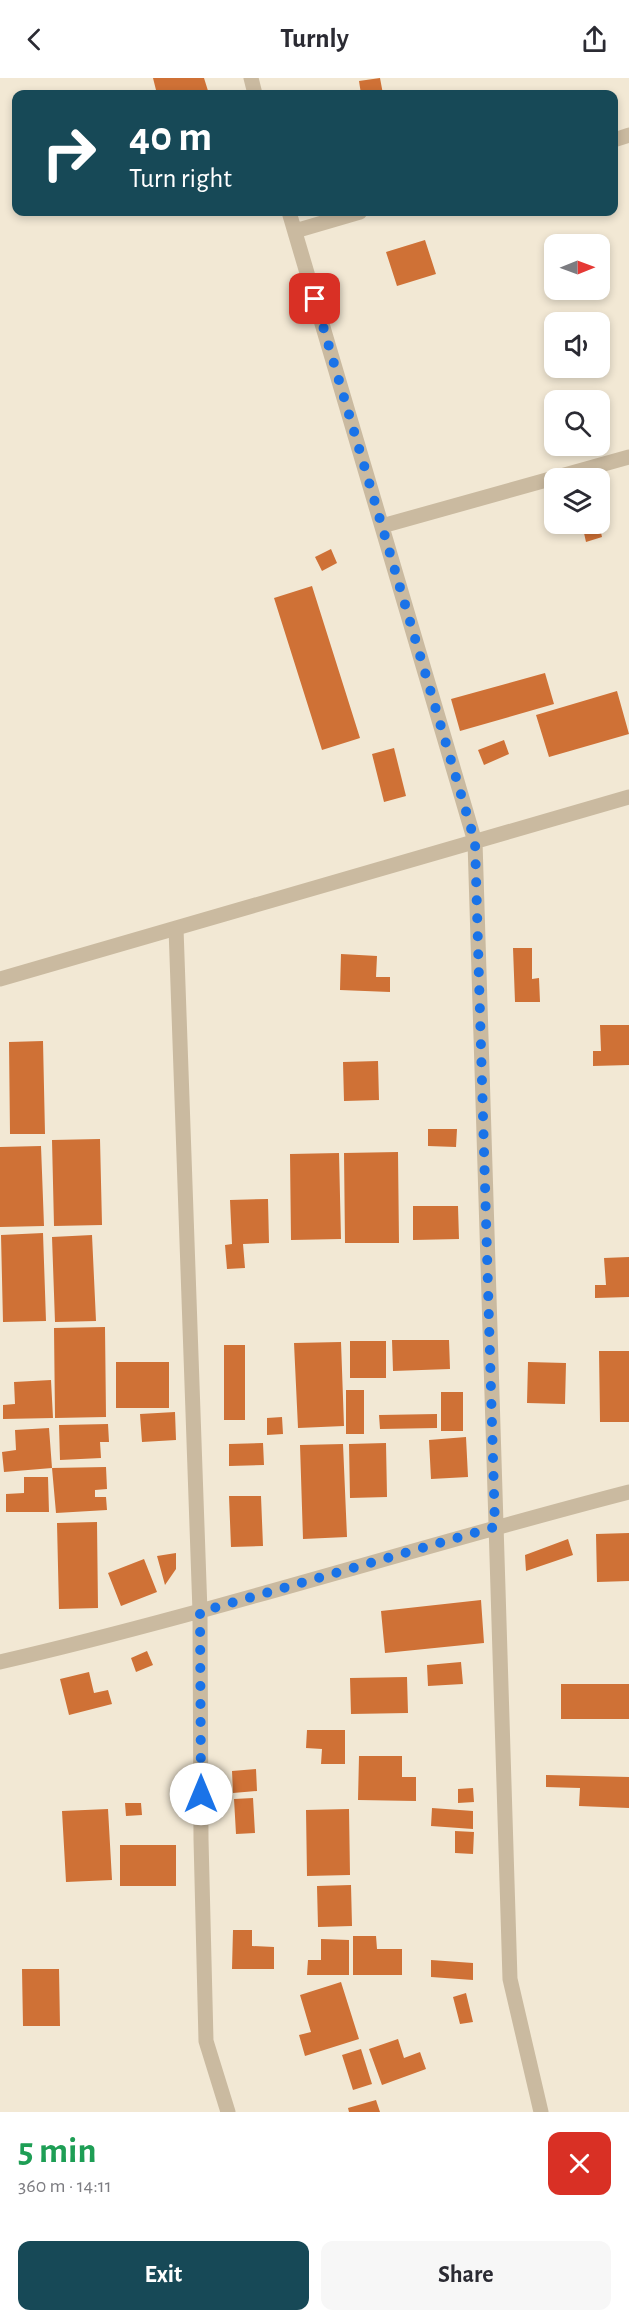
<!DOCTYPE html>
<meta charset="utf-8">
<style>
body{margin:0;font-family:"Alegreya Sans",sans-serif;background:#f7f7f7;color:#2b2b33;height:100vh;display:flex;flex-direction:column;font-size:22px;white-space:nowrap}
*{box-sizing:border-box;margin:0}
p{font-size:20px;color:#7c7c81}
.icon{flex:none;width:33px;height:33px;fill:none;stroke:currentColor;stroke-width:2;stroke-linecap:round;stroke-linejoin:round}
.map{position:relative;height:2034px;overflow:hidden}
.panel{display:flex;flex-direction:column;background:#fff;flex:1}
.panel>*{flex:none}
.hud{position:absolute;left:12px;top:12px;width:606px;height:126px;border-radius:12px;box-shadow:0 3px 9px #0003;background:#174957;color:#fff;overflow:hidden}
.needle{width:39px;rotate:89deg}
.tools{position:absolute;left:544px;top:156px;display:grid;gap:12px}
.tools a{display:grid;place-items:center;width:66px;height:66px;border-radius:12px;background:#fff;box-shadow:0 3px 9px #0003;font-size:30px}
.pin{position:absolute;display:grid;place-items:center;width:51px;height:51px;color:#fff;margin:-26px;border-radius:12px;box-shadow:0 3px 9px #0006}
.me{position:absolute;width:66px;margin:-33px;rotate:0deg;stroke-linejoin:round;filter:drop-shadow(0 0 4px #0008)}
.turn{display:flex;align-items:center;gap:21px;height:126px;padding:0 18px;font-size:27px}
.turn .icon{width:78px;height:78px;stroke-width:2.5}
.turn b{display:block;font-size:42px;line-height:51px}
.round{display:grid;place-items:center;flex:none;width:63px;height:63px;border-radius:12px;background:#f7f7f7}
.summary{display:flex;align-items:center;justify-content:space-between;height:102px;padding:0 18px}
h1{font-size:36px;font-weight:600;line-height:45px;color:#1e9e55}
.cta{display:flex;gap:12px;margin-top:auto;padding:12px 18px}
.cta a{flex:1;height:69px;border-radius:12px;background:#174957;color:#fff;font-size:24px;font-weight:600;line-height:69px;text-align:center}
.cta a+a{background:#f7f7f7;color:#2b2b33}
header{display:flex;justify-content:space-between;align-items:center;height:78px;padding:0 18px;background:#fff;font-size:27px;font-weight:600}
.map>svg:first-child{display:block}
</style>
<header><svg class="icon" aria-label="back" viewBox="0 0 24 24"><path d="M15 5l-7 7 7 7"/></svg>Turnly<svg class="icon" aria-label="share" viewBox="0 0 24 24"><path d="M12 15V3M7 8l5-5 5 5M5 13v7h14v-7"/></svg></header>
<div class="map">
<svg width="629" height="2034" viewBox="0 0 629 2034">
<rect width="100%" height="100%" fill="#f2e8d4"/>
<path fill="#cf7136" d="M153,0H204L209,16H157Z
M380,0L383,16H361L359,3Z
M425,162L436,196L397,208L386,174Z
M582,446H599L602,459L586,464Z
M331,471L337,485L322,493L315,479Z
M312,508L360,660L322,672L274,520Z
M545,595L554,626L460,653L451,621Z
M617,613L629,656L549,679L536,637Z
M504,662L509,676L484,687L478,672Z
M394,670L406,718L384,724L372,676Z
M513,870H532V901L539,900L540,924H515Z
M341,876L377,878L376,899H390V914L340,912Z
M600,947H629V987L593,988V973H601Z
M43,963L45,1056H10L9,964Z
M378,983L379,1022L344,1023L343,984Z
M428,1051H457L456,1069L428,1068Z
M100,1061L102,1147L54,1148L52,1062Z
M41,1068L44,1148L0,1149V1069Z
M398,1074L399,1165H345L344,1075Z
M339,1075L341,1161L291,1162L290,1076Z
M268,1121L269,1165L243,1166L245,1190L227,1191L225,1167L232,1166L230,1122Z
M413,1128H458L459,1161L413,1162Z
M43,1155L46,1243L3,1244L1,1157Z
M92,1157L96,1243L55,1244L52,1159Z
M629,1179V1219L595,1220V1207H606L604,1180Z
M105,1249L106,1339L55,1340L54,1250Z
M392,1262H449L450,1291L393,1293Z
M350,1263H386V1300H350Z
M341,1264L344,1348L298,1350L294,1265Z
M224,1267H245V1342H224Z
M599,1273H629V1344H600Z
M116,1284H169V1330H116Z
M528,1284L566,1285L565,1326L527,1325Z
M51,1302L53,1340L3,1341V1327L15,1326L14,1304Z
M346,1312H364V1356H346Z
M441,1314H463V1353H441Z
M175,1334L176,1362L142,1364L140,1336Z
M437,1336V1350L380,1351L379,1337Z
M282,1339L283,1356L267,1357V1340Z
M108,1346L109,1364H100L101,1380L60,1382L59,1347Z
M49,1350L52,1390L4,1394L2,1374L16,1372L15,1352Z
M466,1359L468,1399L431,1401L429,1362Z
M263,1365L264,1387L229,1388V1366Z
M386,1365L387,1419L350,1420L349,1366Z
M343,1366L347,1459L303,1461L300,1367Z
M106,1389L107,1411L95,1412V1419H106L107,1432L56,1435L52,1390Z
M24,1399H48L49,1434H6V1416L24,1415Z
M229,1418H261L263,1468L231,1469Z
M97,1444L98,1530L59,1531L57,1445Z
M629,1455V1503L597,1504L596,1456Z
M568,1461L573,1477L526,1493L525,1477Z
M176,1475V1491L165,1507L157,1478Z
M144,1481L157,1514L121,1528L108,1495Z
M481,1522L484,1565L385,1575L381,1533Z
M147,1573L153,1587L136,1594L131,1580Z
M461,1584L463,1606L428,1608L427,1587Z
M89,1594L94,1615L108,1612L112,1626L69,1637L60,1601Z
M407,1599L408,1635L351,1636L350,1600Z
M561,1606H629V1641H561Z
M307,1652H345V1686H321L322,1671L306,1670Z
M359,1678H402V1699H416V1723L358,1722Z
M256,1691L257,1713L233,1715L232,1693Z
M546,1697L629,1699V1730L579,1728L580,1710L546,1709Z
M473,1710L474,1724L458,1725V1711Z
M253,1720L255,1755L236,1756L234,1721Z
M125,1725H141L142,1737L126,1738Z
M432,1730L473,1733V1751L431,1748Z
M108,1731L112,1802L66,1804L62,1733Z
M349,1731L350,1797L307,1798L306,1732Z
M455,1753L474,1754L473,1776L455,1775Z
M120,1767H176V1808H120Z
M351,1807L352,1848L318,1849L317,1808Z
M233,1852H252V1868L274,1869V1891H232Z
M353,1858H376L377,1871H402V1897H353Z
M321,1861L349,1862V1897H307L308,1882H321Z
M431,1882L473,1885V1902L431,1899Z
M22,1891H59L60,1948H23Z
M341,1904L359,1961L305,1978L299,1957L311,1954L300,1917Z
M466,1915L473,1944L460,1946L453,1919Z
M398,1961L404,1980L420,1974L426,1991L382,2007L369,1971Z
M361,1971L372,2006L353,2012L342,1977Z
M376,2022L380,2034H349L348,2030Z"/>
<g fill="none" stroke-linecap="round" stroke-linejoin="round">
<path stroke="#cabaa0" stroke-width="15" d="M251,0L255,16
M614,62L629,57
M289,134L475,764L510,1901L541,2034
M295,153L360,134
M382,448L629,379
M176,850L200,1534L201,1761L206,1963L228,2034
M0,901L629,719
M0,1584C212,1535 419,1468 629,1414"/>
</g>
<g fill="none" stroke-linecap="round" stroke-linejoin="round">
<path stroke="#1a73e8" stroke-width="10" stroke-dasharray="0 18" d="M201,1716L200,1534L495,1449L475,764L315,221"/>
</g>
</svg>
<div class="tools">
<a><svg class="needle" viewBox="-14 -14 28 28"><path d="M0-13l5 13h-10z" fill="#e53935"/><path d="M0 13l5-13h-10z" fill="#7c7c81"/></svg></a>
<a><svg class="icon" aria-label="sound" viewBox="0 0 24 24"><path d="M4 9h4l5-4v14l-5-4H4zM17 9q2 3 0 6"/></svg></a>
<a><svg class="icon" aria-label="search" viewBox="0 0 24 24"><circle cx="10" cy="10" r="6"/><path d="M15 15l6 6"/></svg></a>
<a><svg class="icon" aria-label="layers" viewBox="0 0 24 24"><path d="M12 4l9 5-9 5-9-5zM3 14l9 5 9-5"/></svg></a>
</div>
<div class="pin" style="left:315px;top:221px;background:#d93025"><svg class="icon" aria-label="arrive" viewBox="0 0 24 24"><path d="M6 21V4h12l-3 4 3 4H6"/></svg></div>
<svg class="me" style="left:201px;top:1716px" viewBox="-20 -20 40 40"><circle r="19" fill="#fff"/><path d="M0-13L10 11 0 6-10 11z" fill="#1a73e8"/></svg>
<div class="hud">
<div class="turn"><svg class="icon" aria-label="right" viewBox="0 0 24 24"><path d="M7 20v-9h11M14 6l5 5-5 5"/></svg><div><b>40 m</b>Turn right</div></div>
</div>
</div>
<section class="panel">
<div class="summary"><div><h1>5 min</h1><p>360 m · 14:11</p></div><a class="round" style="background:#d93025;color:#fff"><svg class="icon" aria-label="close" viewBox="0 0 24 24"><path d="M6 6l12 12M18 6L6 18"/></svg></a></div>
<div class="cta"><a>Exit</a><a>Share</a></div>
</section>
